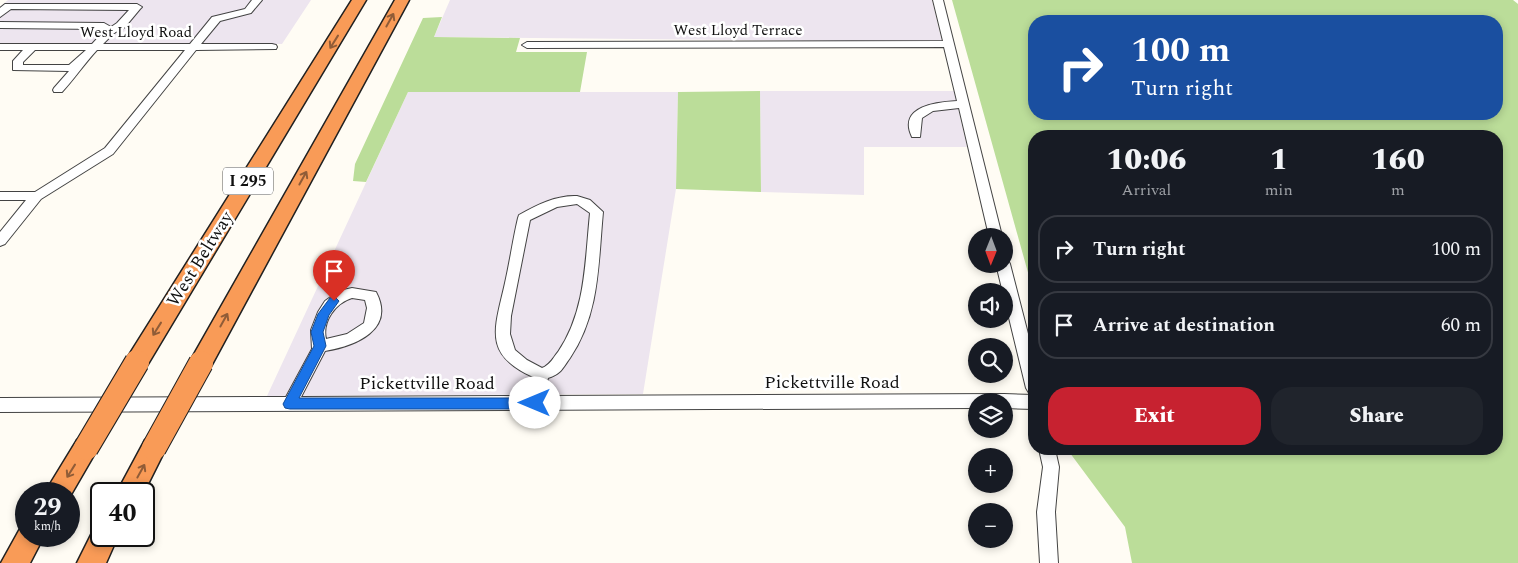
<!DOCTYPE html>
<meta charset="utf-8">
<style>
body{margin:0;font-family:Spectral,serif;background:#20242c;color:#f1f3f6;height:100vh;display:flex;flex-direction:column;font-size:19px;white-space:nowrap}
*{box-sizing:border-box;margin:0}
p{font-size:16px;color:#9ea1a6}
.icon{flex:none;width:28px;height:28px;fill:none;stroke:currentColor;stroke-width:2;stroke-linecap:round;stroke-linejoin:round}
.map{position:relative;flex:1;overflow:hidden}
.sheet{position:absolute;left:1028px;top:130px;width:475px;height:325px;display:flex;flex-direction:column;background:#171b24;border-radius:20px;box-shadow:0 2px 8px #0003}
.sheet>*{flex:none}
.guide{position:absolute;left:1028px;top:15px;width:475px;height:105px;border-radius:20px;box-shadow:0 2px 8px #0003;background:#1a4fa0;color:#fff;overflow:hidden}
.needle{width:32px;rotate:181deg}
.tools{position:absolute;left:968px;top:228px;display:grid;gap:10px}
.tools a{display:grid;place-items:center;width:45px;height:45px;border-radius:50%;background:#171b24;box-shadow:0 2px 8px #0003;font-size:25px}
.speed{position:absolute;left:15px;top:482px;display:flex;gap:10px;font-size:25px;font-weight:700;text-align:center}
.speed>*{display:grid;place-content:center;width:65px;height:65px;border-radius:50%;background:#171b24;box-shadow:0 2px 8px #0003;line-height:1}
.speed small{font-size:12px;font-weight:400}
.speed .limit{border:2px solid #111;border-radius:8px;background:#fff;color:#111}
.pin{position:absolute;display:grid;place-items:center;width:42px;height:42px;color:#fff;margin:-51px -21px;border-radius:50% 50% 50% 0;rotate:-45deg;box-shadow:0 0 5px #0007}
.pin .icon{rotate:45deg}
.me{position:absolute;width:55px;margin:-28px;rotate:270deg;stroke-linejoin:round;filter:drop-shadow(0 0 4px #0008)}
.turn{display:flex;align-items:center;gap:18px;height:105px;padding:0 20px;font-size:22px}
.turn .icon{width:65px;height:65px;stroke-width:2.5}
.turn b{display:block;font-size:35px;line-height:42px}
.eta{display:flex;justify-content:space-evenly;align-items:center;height:85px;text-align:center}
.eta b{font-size:30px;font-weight:800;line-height:35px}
.action{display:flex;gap:10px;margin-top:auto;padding:10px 20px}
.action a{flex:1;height:58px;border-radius:20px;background:#c72230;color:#fff;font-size:20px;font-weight:800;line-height:58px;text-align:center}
.action a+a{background:#20242c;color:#f1f3f6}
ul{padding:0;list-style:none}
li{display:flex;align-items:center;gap:15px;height:68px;margin:0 10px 8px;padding:0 10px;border:2px solid #363941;border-radius:20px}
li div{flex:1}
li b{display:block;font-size:19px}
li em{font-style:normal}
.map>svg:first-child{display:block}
</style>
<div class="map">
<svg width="1518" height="563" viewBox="0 0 1518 563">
<rect width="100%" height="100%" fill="#fffcf4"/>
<path fill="#ede5ef" d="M8,0H311L282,44H0V7Z
M450,0H932L942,42L434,37Z
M760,91H954L967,147H864V195L761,192Z
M408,92H678L676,189L643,394L267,396Z"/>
<path fill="#bd9" fill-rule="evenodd" d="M952,0H1513L1518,4V563H1132L1125,527L1067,449H1496V136H1034V294ZM1034,21H1496V114H1034Z
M442,17L434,37L520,38L516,52H587L580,92H408L366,182L353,181L355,164L423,18Z
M760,91L761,192L676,189L678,92Z"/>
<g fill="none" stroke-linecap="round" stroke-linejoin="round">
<defs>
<path id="minor" d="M252,0H262L251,13L220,21L201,44H272L276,45L277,47L276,49L196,50L113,154L41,199L5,244L0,246V232L26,200H0V192H35L105,148L185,50H97C84,64 75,78 62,92H54L53,90L54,88L69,71L13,70V61L23,50H0V44H92L104,31L101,29L0,28V22L104,23L111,27L117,23L129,10L11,9L0,17V8L5,4H137L142,7L140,9L125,27L114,33L103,44H190L212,17L245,9ZM35,50H86L69,65H23V62Z
M933,0H943L1002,236H989L959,108L933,111L922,118L920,137H912C897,106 938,102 957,101L944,47L527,48L522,45L527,42L943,41Z
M577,196L590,200L603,212C598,264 600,313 570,358C562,369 561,374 548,378L544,396L1004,394L1034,395V409L1004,408V401H976V408L0,412V398L286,397L312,349L311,330L318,312L325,301L339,291L352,288L376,292C396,330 355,346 325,351L301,397L529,396L533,377C482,354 495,328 505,283C510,261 513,239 518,218L519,215C537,205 556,195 577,196ZM577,204L590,213C585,261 586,311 558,352C553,358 550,365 542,368L527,360L515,350L510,334L511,316L530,220L557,207ZM352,298L365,300L367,308L364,323L347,334L326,339C322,322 335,303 352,298Z
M1004,259L1008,260L1010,264L1034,357V394L1029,393L1026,388L996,264H1004Z
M1039,449H1055L1059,467L1055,512L1058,563H1040L1037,512L1043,467Z"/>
<path id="highway" d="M352,0H366L145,369L137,371L129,369L125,362L129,355Z
M395,0H409L209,370L201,372L193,370L189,363L193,356Z
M86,437L95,440L98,448L69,498V494H44L77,440Z
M154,437L163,440L166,448L143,494H116L145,440Z
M26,525V536H44L30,563H1L21,527Z
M101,525V536H118L106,563H77L95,527Z"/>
</defs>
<use href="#minor" stroke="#434343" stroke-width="2"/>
<use href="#highway" stroke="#212121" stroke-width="3"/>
<use href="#minor" fill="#fff" fill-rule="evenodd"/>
<use href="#highway" fill="#f99b57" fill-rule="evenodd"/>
<defs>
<path id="highway-bridge" d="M86,448L137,362
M154,448L201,363"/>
</defs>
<use href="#highway-bridge" stroke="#212121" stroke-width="26" stroke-linecap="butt"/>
<use href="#highway-bridge" stroke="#f99b57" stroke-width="24"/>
</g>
<defs><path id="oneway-shaft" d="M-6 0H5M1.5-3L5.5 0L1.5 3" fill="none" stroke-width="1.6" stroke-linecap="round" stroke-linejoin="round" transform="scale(1.25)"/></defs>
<g stroke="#905c37">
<use href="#oneway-shaft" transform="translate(390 20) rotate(-61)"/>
<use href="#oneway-shaft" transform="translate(334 42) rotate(122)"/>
<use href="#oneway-shaft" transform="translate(303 178) rotate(-61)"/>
<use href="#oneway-shaft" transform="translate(224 320) rotate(-61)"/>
<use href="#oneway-shaft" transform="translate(157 329) rotate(122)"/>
<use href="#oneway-shaft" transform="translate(71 471) rotate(122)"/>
<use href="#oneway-shaft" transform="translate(141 471) rotate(-61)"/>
</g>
<path fill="#1a73e8" stroke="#114b97" d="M334,296L339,301L329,315L323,332L326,346L299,398H535L540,399L541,403L540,407L535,409H290L285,408L283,404L314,346L311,332L318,314L330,298Z"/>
<g text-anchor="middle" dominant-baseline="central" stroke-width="5" stroke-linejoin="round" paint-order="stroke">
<g font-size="15" fill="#101010" stroke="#fff">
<text x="738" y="30">West Lloyd Terrace</text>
<text x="136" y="32">West Lloyd Road</text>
</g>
<rect fill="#fff" stroke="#585858" stroke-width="1" x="223" y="167.5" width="50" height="27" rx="4"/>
<g font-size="16" font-weight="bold" fill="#101010">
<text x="248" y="181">I 295</text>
</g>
<g font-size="18" fill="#101010" stroke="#fff">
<text transform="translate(200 259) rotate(-58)">West Beltway</text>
<text x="832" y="382">Pickettville Road</text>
<text x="427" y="383">Pickettville Road</text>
</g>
</g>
</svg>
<div class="tools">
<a><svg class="needle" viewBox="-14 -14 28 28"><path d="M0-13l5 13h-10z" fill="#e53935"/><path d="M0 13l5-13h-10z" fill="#9ea1a6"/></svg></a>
<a><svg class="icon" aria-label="sound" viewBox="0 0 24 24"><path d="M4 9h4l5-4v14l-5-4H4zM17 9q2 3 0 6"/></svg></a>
<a><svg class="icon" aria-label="search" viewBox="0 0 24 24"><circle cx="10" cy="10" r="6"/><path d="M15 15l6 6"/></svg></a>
<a><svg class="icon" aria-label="layers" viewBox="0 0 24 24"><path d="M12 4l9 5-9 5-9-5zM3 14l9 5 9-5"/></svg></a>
<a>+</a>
<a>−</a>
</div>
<div class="speed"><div>29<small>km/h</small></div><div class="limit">40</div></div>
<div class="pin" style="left:334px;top:301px;background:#d93025"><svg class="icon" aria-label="arrive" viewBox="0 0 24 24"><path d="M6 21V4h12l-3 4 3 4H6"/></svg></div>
<svg class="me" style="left:535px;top:403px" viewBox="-20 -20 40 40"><circle r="19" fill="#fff"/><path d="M0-13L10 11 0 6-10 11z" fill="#1a73e8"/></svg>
<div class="guide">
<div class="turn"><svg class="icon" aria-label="right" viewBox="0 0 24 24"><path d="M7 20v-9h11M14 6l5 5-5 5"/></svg><div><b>100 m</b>Turn right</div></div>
</div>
<section class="sheet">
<div class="eta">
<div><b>10:06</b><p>Arrival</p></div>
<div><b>1</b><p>min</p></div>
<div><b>160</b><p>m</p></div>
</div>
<ul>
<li><svg class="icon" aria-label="right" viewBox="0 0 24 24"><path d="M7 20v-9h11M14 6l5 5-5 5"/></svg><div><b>Turn right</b></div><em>100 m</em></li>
<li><svg class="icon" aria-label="arrive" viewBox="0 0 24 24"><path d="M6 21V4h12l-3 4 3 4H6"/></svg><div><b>Arrive at destination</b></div><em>60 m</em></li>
</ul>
<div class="action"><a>Exit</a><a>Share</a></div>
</section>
</div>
